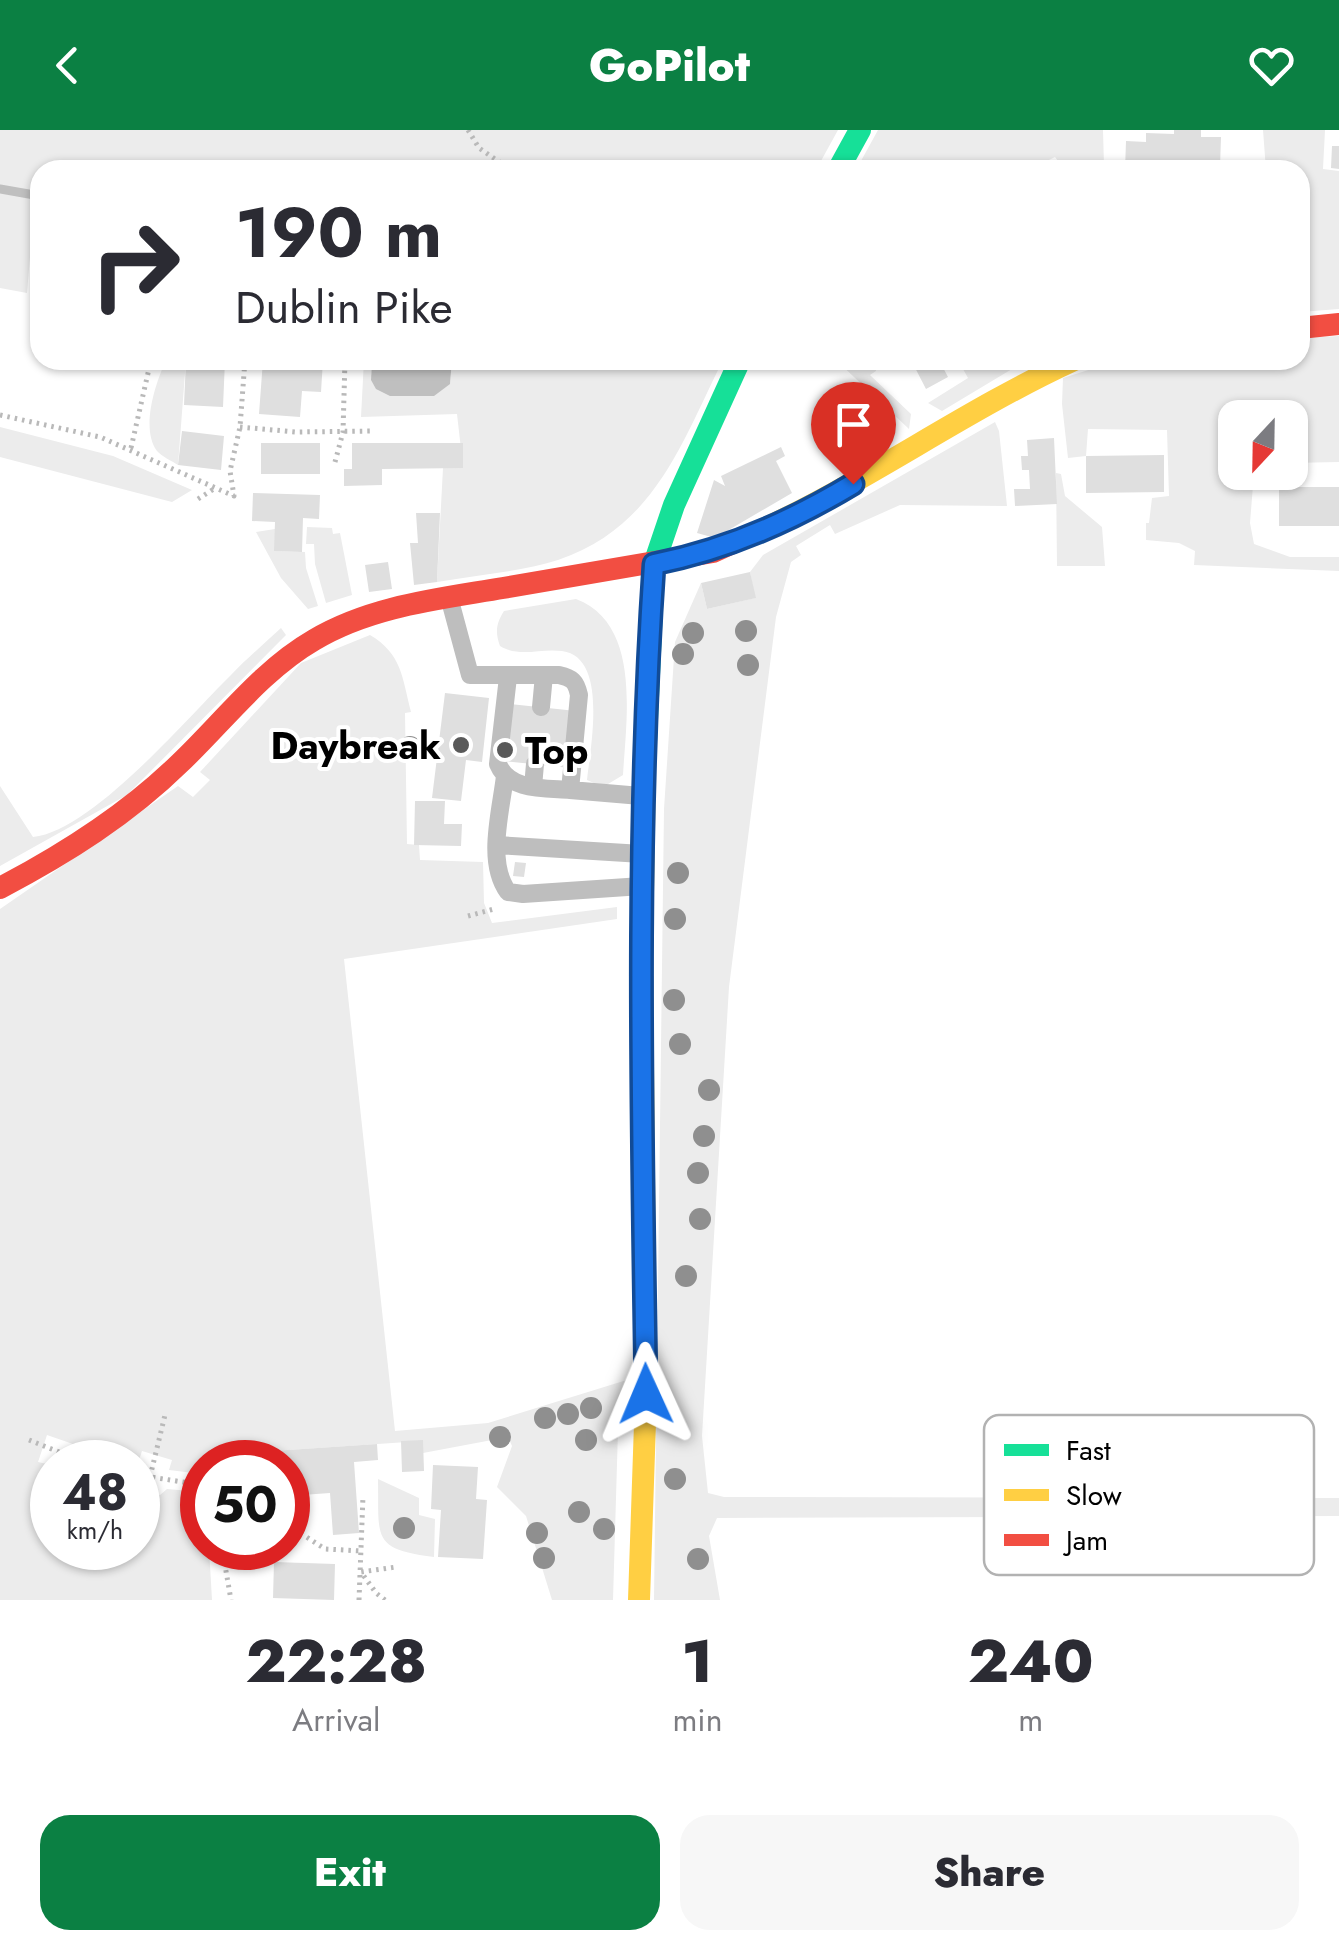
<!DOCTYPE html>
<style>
body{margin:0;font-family:Jost,sans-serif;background:#f7f7f7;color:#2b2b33;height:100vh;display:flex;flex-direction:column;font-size:38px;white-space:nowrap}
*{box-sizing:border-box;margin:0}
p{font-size:32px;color:#7c7c81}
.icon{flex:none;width:55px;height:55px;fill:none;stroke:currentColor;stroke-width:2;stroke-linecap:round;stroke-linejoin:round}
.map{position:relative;height:1470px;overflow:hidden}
.side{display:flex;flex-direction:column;background:#fff;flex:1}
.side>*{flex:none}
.banner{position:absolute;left:30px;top:30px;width:1280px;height:210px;border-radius:30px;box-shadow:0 2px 8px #0004;background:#fff;color:#2b2b33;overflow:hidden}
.needle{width:65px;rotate:202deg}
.buttons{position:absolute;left:1218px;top:270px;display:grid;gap:20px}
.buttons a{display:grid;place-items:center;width:90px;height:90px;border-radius:20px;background:#fff;box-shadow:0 2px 8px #0004;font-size:50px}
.speed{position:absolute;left:30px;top:1310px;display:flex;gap:20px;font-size:50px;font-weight:700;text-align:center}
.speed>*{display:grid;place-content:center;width:130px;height:130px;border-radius:50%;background:#fff;box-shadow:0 2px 8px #0004;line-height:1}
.speed small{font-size:25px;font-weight:400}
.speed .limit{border:15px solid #d22;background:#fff;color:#111}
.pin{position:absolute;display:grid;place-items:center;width:85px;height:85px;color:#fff;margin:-102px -42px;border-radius:50% 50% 50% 0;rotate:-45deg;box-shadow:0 0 10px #0007}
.pin .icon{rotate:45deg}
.me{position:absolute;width:110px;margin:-55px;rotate:359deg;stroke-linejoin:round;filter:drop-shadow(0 0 8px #0008)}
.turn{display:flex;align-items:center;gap:35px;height:210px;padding:0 40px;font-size:45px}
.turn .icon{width:130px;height:130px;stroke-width:2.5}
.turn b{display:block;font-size:70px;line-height:85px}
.eta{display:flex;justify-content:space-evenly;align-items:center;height:170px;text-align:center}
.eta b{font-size:60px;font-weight:800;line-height:70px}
.action{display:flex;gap:20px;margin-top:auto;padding:20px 40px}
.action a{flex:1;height:115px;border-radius:30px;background:#0b8043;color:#fff;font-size:40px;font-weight:800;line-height:115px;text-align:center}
.action a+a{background:#f7f7f7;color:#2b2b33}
header{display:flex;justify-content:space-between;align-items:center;height:130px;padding:0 40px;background:#0b8043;color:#fff;font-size:45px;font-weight:800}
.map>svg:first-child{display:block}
</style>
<header><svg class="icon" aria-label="back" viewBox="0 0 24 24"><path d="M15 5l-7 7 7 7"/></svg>GoPilot<svg class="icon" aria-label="heart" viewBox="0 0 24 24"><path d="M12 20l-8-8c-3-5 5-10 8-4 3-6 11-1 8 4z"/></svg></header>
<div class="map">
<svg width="1339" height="1470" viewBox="0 0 1339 1470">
<rect width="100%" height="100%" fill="#fff"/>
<path fill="#ececec" d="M0,0H838L816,40H40V80L34,79L27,163L0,158Z
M878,0H1103L1104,36L1065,40L1055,27L1039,35L1041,40H856Z
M1263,0H1325L1323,39L1339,41V179L1300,182V40H1266Z
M1339,206V332L1290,333V288H1235V342L1254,343L1250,393L1254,414L1290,427H1339V441L1194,435L1195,421L1179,413L1146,410V393H1149L1152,368L1169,366L1167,300L1088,299L1086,326L1068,328L1062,274L1063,248L1120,230H1300V208Z
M166,230H186L178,335C172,331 161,326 157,321C140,298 156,252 166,230Z
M364,230H372L371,250L450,254L452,230H723C681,314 655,397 558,430C520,442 476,445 437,452L443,338L463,337L457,284L361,287Z
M836,230H875L876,241L870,245L911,284L909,299Z
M958,230H1016L1017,236L942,281L928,273L968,248Z
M995,292L999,301L1007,376L900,375L835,404L830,395L796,416L801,425L791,432L776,487L729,857L702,1306L708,1363L724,1367L1339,1368V1386L717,1388L709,1406L720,1470H654L664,679L675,512L701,453L707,479L755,468L750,442L763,425Z
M0,297L113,326L192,360L172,372L0,327Z
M1056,343L1061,344L1065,366L1102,397L1105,436H1057Z
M307,397L332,398L333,404L340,403L352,465L326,473L315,434L314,414H306Z
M275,399V421L305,422L306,438L318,476L308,479L281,448L256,402Z
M576,469C642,494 626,590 623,645L603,657L587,650C590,619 609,527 562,521C540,518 520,528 500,516C495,502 496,494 504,481Z
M281,498L286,505L127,665L0,736V656L33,707C92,701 186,589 230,546C246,529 264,514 281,498Z
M370,505C402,524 402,547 411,582L405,583L407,714L419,715L420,730L483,732L484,773L492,793L617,777V789L344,829L395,1301L488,1293L630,1249V1266H619L613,1470H552L526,1386L497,1357L512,1316L508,1307L423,1323L422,1311L274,1321V1332H202V1344L169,1340L172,1330L142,1321L138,1333L119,1330L47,1305L38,1332L52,1335V1418H138V1361L160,1365L167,1359L202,1362V1418H209L212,1470H0V779L178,656L193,667L210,650L200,642L301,533Z
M378,1349L419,1368V1385L435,1389L434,1427C371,1419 379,1408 378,1349Z"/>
<path fill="#bfbfbf" d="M372,230H452L450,254L434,266H390L376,259L371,250Z"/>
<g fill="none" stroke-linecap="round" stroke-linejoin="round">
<path stroke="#bfbfbf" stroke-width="9" d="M0,59L40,66"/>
</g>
<path fill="#dfdfdf" d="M1174,0H1201V7H1221L1220,37L1203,36V40H1125L1126,11L1146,12V3L1174,4Z
M1332,16H1339V39L1331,38Z
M186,230H225L223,277L184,275Z
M263,230H323L321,262L302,261L300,287L259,284Z
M911,230H939L948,247L926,259Z
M182,301L224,306L221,340L178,335Z
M1054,308L1057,374L1015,376L1014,359H1030L1029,340H1022L1021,326H1028L1027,310Z
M261,313H320V344H261Z
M352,313H463V338L382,339V355L344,356V339H352Z
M781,317L785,326L776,331L792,363L715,408L697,403L714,350L725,356L721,346Z
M1164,325V362L1086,363V326Z
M1279,357H1339V396H1279Z
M253,363L320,365L319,389L303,388L302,422L274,421L275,392L252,391Z
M416,383H440L437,452L414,455L410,413H418Z
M388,432L392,459L369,462L365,435Z
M750,442L756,468L707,479L701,453Z
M445,563L489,568L482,632L466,630L461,671L432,668Z
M510,574L576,581L570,638L504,631Z
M415,671H445L444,694H462L461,716L414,715Z
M515,732L526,733L524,747L513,746Z
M423,1310L424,1341L402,1342L401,1311Z
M377,1314L378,1330L354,1332L359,1403L333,1405L330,1363L288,1366V1332H274L273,1321Z
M433,1335L478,1337L476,1369L487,1370L483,1429L438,1427L441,1380L431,1379Z
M274,1432L335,1434L334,1470L273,1468Z"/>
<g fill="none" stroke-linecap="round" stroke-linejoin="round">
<path stroke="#b9b9b9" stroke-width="5" stroke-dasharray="2.5 5" stroke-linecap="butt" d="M468,0L479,18L511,40
M0,285L100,307L234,366L230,341L240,297L245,230
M240,297L296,302L374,301
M131,318L151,230
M335,332L343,302L345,230
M198,369L217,357
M468,786L494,779
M29,1310L84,1332
M138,1345L202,1355
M150,1347L165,1285
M288,1395L325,1419L362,1421
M222,1418L231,1470
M359,1470L363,1366
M385,1470L376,1463L361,1442L396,1437"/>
<path stroke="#bebebe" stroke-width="18" d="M449,467L470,545H559C572,548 576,551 579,565L570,660L641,666
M508,547L498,634C509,661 545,658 570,660
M541,577L544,545
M505,646C501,681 486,732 508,762L523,764L642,756
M533,657L535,634
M497,715L642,724"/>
<path stroke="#16e098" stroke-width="22" d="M838,40L860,0
M645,634L654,434L674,375L740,230"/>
<path stroke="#ffcf43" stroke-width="22" d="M748,406C861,356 961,282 1074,230
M639,1470L646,1264L642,826L645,634"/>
<path stroke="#f24e42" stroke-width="22" d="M1300,198L1339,194
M0,758C65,724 127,685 180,633C223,592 262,540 314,510C371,476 439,469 503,458C573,446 643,434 713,422L748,406"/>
</g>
<g fill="#8f8f8f">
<circle cx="746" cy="501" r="11"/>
<circle cx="693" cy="503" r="11"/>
<circle cx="683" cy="524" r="11"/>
<circle cx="748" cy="535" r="11"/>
<circle cx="410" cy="617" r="11"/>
<circle cx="678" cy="743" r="11"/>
<circle cx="675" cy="789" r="11"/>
<circle cx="674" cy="870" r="11"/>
<circle cx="680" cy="914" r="11"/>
<circle cx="709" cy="960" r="11"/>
<circle cx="704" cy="1006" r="11"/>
<circle cx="698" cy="1043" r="11"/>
<circle cx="700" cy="1089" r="11"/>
<circle cx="686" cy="1146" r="11"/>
<circle cx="591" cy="1278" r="11"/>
<circle cx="568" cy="1284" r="11"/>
<circle cx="545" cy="1288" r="11"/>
<circle cx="500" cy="1307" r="11"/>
<circle cx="586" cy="1310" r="11"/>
<circle cx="675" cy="1349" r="11"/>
<circle cx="579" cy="1382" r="11"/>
<circle cx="404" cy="1398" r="11"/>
<circle cx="604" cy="1399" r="11"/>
<circle cx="537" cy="1403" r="11"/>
<circle cx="544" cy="1428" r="11"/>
<circle cx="698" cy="1429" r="11"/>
</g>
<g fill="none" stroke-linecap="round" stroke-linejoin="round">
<defs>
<path id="route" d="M646,1264C642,988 635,710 654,434C726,420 790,392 853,354"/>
</defs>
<use href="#route" stroke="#114b97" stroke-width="25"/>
<use href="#route" stroke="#1a73e8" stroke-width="18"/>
</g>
<g fill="#595959" stroke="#fff" stroke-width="4">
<circle cx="461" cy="615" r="10"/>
<circle cx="505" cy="620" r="10"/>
</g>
<g text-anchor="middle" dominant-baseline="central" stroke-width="8" stroke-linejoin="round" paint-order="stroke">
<g font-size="38" font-weight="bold" fill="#000" stroke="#fff" text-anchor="end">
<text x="441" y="615">Daybreak</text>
<text x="525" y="620" text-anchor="start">Top</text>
</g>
</g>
<rect x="984" y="1285" width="330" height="160" rx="15" fill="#fff" stroke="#b2b2b2" stroke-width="2.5"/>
<rect x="1004" y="1314" width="45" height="12" fill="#16e098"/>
<rect x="1004" y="1359" width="45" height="12" fill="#ffcf43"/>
<rect x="1004" y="1404" width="45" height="12" fill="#f24e42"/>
<g font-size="28" fill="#000">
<text x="1066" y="1330">Fast</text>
<text x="1066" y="1375">Slow</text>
<text x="1066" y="1420">Jam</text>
</g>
</svg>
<div class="buttons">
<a><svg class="needle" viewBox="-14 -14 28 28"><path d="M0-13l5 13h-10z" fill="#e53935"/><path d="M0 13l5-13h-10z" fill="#7c7c81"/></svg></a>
</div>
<div class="speed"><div>48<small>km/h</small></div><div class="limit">50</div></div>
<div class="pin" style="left:853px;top:354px;background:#d93025"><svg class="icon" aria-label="arrive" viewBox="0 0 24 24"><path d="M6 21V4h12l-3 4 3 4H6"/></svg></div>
<svg class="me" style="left:646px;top:1264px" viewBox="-20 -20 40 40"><path d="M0-17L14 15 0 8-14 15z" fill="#1a73e8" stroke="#fff" stroke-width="4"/></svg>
<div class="banner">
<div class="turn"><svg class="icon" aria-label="right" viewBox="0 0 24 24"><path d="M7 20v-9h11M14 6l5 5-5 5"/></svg><div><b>190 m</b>Dublin Pike</div></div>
</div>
</div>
<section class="side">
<div class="eta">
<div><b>22:28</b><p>Arrival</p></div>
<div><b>1</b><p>min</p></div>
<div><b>240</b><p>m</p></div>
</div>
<div class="action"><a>Exit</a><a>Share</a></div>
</section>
